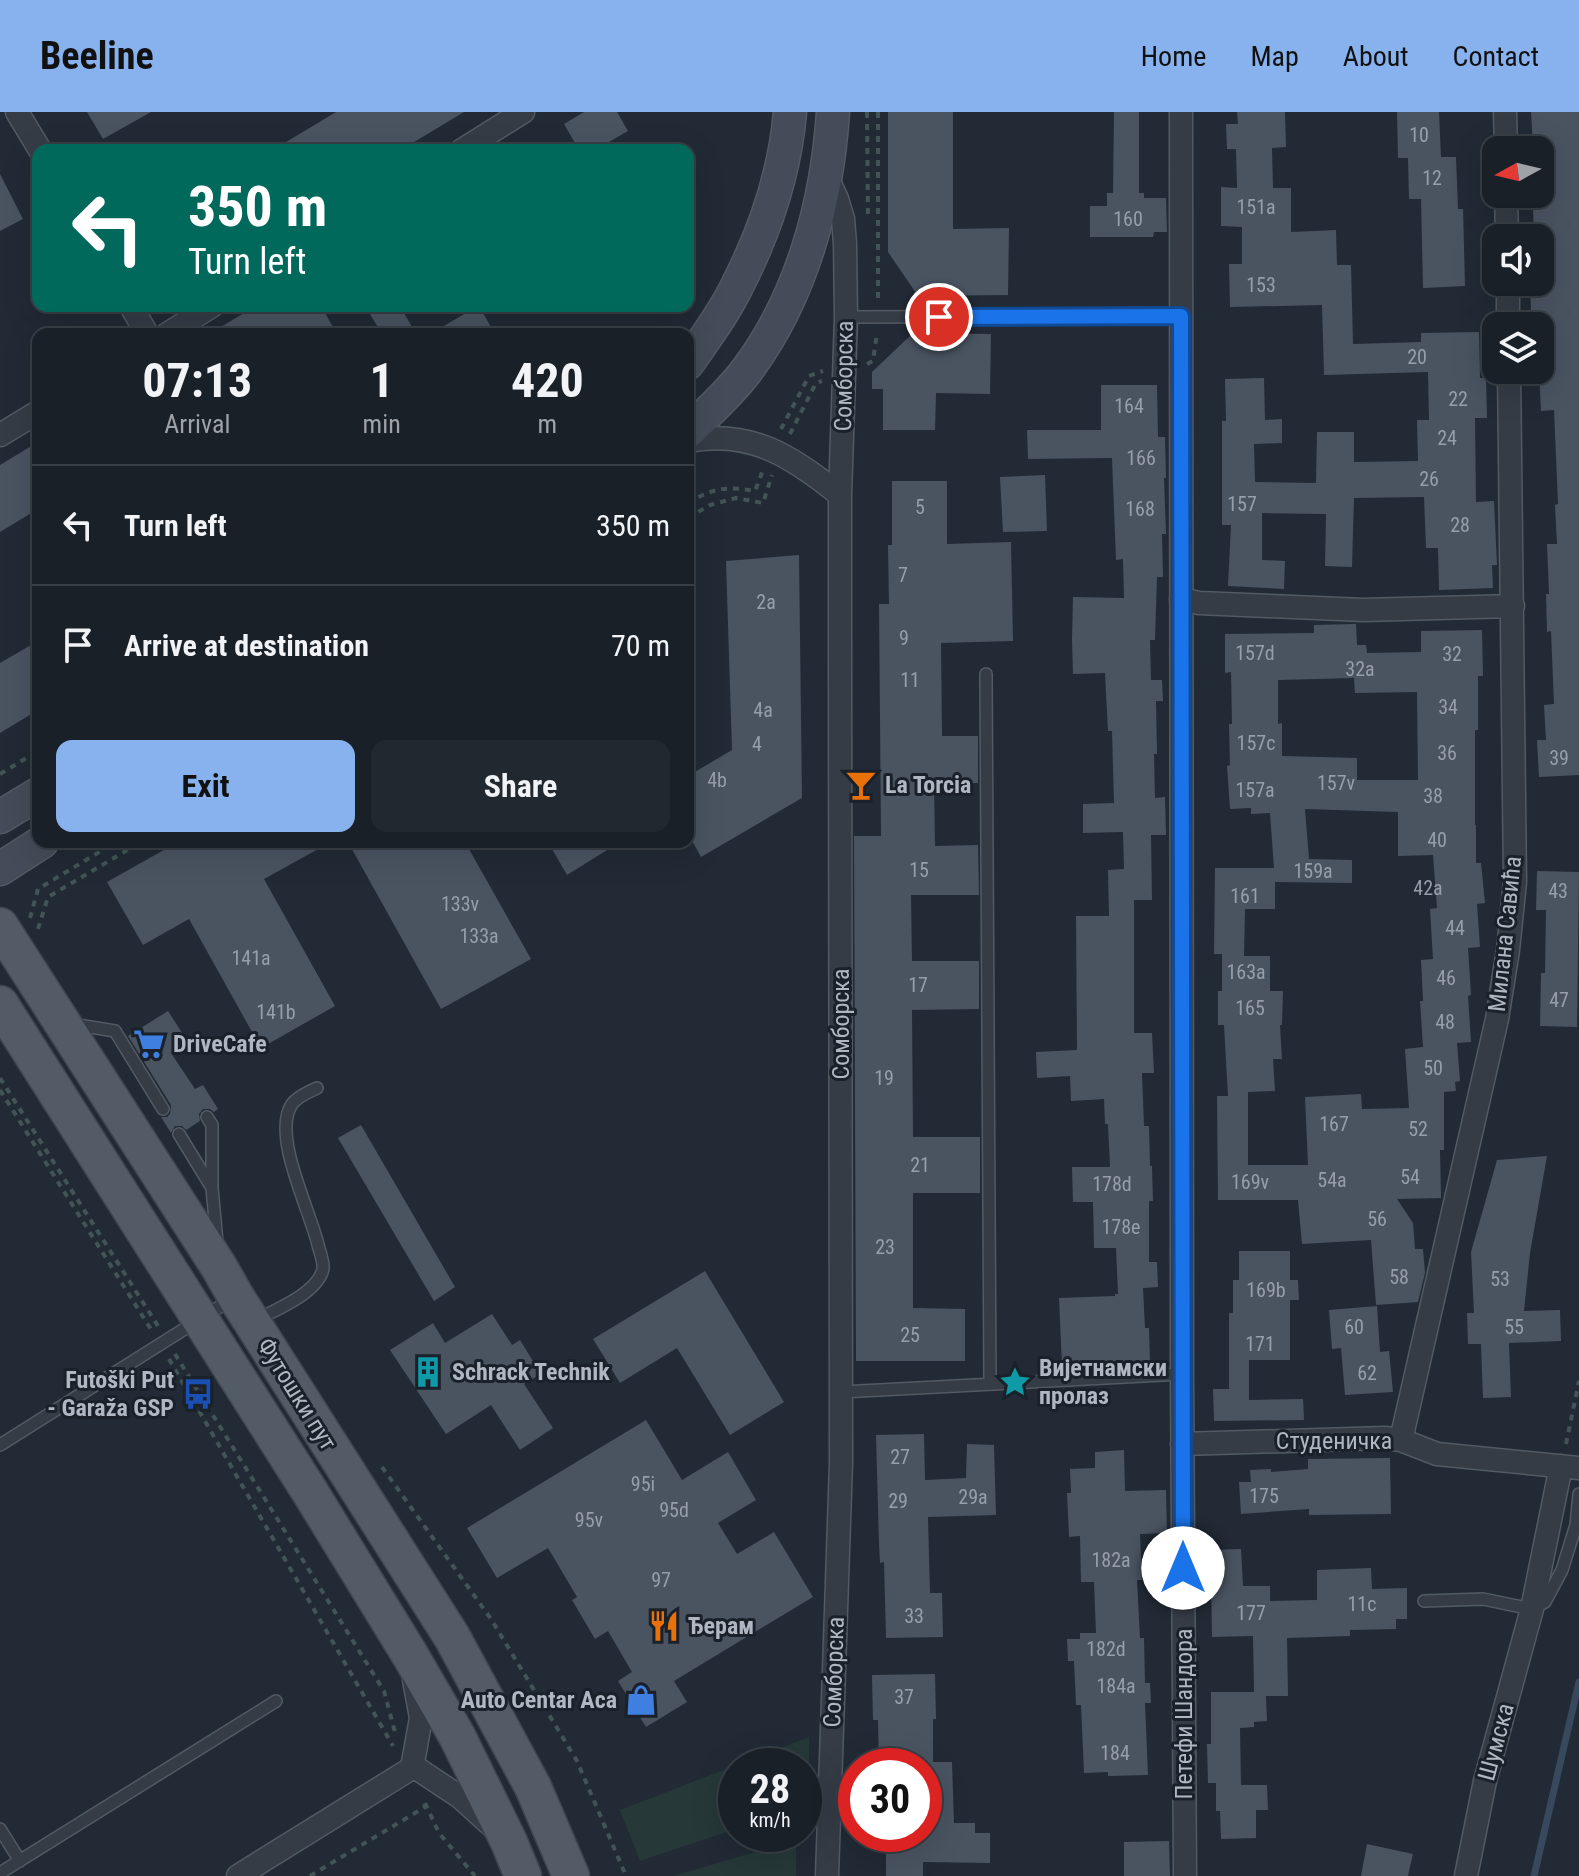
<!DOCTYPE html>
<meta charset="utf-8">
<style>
body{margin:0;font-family:"Roboto Condensed",sans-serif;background:#222830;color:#f1f3f6;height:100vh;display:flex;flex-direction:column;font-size:30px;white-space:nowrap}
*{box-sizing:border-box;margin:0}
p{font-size:26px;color:#9fa3a8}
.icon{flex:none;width:44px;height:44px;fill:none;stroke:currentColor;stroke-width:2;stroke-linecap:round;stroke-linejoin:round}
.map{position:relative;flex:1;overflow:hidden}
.side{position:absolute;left:32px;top:216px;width:662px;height:520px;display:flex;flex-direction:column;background:#192028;border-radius:16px;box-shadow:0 8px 32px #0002,0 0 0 2px #373e45}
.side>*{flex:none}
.hud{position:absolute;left:32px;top:32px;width:662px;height:168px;border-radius:16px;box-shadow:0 8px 32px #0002,0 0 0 2px #373e45;background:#00695c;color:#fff;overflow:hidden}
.needle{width:52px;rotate:262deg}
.tools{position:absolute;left:1482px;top:24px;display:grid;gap:16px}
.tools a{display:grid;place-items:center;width:72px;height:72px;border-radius:16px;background:#192028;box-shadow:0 8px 32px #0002,0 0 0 2px #373e45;font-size:40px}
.speed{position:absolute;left:718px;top:1636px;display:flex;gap:16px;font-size:40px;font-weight:700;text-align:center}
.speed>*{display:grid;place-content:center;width:104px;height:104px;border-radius:50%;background:#192028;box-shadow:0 8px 32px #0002,0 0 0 2px #373e45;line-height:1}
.speed small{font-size:20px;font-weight:400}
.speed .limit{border:12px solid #d22;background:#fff;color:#111}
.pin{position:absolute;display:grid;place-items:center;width:68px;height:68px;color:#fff;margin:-34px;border:4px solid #fff;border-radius:50%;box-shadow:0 2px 8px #0007}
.me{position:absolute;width:88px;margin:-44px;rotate:0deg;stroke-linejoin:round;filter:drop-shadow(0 0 6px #0008)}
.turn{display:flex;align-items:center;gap:28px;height:168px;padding:0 24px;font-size:36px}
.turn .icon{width:104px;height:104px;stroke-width:2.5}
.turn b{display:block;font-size:56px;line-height:68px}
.eta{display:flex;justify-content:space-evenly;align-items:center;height:136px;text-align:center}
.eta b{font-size:48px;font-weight:700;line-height:56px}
.primary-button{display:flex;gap:16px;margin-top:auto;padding:16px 24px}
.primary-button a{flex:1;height:92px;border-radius:16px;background:#88b2ee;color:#111;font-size:32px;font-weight:700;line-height:92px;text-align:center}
.primary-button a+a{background:#222830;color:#f1f3f6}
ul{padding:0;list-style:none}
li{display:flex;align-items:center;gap:24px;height:120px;padding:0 24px;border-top:2px solid #373e45}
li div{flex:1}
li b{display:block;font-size:30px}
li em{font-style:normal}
header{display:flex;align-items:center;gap:48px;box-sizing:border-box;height:112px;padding:0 40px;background:#88b2ee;color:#111}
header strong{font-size:38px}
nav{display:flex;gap:44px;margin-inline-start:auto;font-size:28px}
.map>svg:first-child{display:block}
</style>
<header>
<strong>Beeline</strong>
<nav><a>Home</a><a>Map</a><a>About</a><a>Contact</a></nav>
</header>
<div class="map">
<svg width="1579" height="1764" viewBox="0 0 1579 1764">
<rect width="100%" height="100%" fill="#212a35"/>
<path fill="#263838" d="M809,1625V1693L804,1695V1654H736V1717L640,1749L620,1698Z
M796,1728V1764H673Z"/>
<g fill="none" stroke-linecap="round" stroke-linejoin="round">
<path stroke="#38485d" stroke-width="7" d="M1534,1764L1579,1570"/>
</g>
<path fill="#4a5461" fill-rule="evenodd" d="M87,0H151L103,27Z
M336,0H464L401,38H273Z
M584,0H617L628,19L595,38H579L564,12Z
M888,0H953V117L1009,116L1008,183L918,184L888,140Z
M1114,0H1139V81H1144V86H1166L1167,120H1154L1153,125H1090V94H1107V81H1113Z
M1237,0H1285L1286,35L1272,36L1273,76H1291V120L1336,118L1337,153H1351L1353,232L1421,230V221L1479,220L1480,266H1486L1487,306H1475L1476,390L1494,389L1497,453H1492L1493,476L1439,478L1438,436H1426L1424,385L1354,386L1352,455L1325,454L1326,402L1262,401V448L1285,449L1284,477L1228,474L1231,413H1222V309H1226L1225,267L1264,266L1265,308L1282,307V331L1254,332L1255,370L1316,371L1317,320H1354V350L1418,349L1417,308H1429L1428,260L1324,263L1322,193L1230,195L1229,152H1242V115L1221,114V75L1237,76L1236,37H1227L1226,12H1238Z
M1397,0H1439L1441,45H1456L1458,97H1463L1465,174L1423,176L1421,87H1409L1408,46H1398Z
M1531,0H1579V663L1539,665L1537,628H1546L1544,593L1554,592L1551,519L1547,520L1546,482H1549L1547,432H1557L1555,393L1558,392L1554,298L1541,299L1539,258L1540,227L1546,201H1531L1530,170H1540V126H1534L1533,96H1535L1534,82H1540V36H1533Z
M0,62L23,107L0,119Z
M256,194H321L337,222H209Z
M365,194H400L416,222H382Z
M479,194L495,222H430L478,194Z
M913,221L991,222L990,282L936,281L935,318H883V277H872V260Z
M1101,273H1157L1158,325H1165L1166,366H1164L1166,422H1162L1163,465H1157L1155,528H1150L1151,568H1162L1163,589H1156L1157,642H1154L1155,686L1165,685L1166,723H1151L1152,788H1134V921H1152L1154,961H1142L1144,1014H1149L1150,1054H1152L1153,1089H1149V1150H1157L1158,1175L1143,1176L1145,1216H1149L1150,1251L1062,1254L1059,1186L1115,1184V1182H1118L1116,1136H1094L1093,1090H1073L1072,1055H1110L1108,1012H1105L1104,987L1071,989L1070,964L1037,966L1036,940L1077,938L1076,804H1109L1108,758L1124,757L1123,720L1083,721V692L1114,691L1112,619H1108L1105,561L1073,562L1072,527L1073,485L1124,486L1123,447L1116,448L1112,346L1028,347L1027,318H1101Z
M38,330V397L0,420V353Z
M1045,363L1047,419L1003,420L1000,365Z
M892,369H947V432L1011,430L1013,529L941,531L942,624H978V671H934L935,734L978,733L979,783H911L912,849H979V897L912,898L913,1025H980V1081H913V1196L965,1197V1249H856L854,724H881L879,492H889L888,433H892Z
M799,443L802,686L701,745L688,721V664L732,638L726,449Z
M1356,512L1357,533H1366L1367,541L1421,540V519L1482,518L1483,564H1478V618H1475V713H1476V751H1481L1485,791L1477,792L1480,835L1468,836L1471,883L1468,884L1471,930L1457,931L1460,969L1455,970L1456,979L1444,980V1038H1440L1441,1086L1397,1087L1413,1111L1415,1137H1423L1425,1161L1418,1190L1376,1193L1371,1128L1302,1132L1298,1088H1218L1217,984H1228L1224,913H1218V879H1222V842H1214L1215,756H1274L1270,701L1251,702V696L1230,697L1227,654L1230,653L1229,612H1232L1231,560L1225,561V522L1314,521V513ZM1354,566L1355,581L1417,580L1418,668H1357V646L1282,644V611L1278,612V568ZM1305,697L1398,700V744L1433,743L1437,796L1430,797L1433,847L1421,848L1423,889H1420L1423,935L1405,937L1409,996L1362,997L1361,982L1305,985L1308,1053H1248V980L1275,979L1273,947H1282L1280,913H1282L1283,879H1270V844H1244L1245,797H1275V770L1352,771V748L1309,747Z
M38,529V598L0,621V551Z
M178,730H331L264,767L335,894L261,936L189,807L143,833L107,770Z
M348,730H465L531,847L441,897Z
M548,730H620L567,763Z
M1537,759L1579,760L1577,915L1540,914L1541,861H1545L1546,798H1536Z
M168,899L188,930L171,941L195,977L203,973L218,997L214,1000L210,997H203L199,1002L200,1009L186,1018L182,1014H175L171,1021L161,1005H167L170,1002L171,993L128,924Z
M361,1013L455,1175L434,1189L338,1026Z
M1547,1044L1530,1141L1524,1199L1560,1198L1561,1229L1509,1231L1511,1285L1483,1286L1481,1232H1468L1467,1201H1474L1471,1140L1497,1048Z
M1239,1139H1290V1168H1298L1299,1188H1290V1248H1249V1288L1303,1287L1304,1308L1214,1309L1213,1277H1229V1201H1233V1168H1239Z
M705,1159L784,1290L730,1323L677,1236L620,1271L593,1227Z
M1377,1194L1380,1240L1389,1239L1393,1280L1345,1283L1341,1236L1332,1237L1329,1198Z
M492,1202L512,1233L520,1228L541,1262L524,1272L553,1316L520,1338L491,1293L446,1322L390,1238L433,1211L445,1231Z
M646,1308L682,1368L728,1340L756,1388L718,1411L737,1442L774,1420L813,1485L674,1569L687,1590L646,1615L618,1569L632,1560L608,1519L595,1527L572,1488L577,1485L548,1436L497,1466L467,1416Z
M924,1322L925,1368L966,1366L967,1332L994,1333L996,1403L928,1405L930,1481H942L943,1525L886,1526L884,1450L880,1451L879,1432L876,1323Z
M1124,1338L1125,1379L1166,1378L1167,1421L1140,1422L1142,1468H1137L1140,1526H1144L1145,1571H1150L1151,1591H1145L1148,1663L1108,1664V1660L1084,1661L1081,1593H1076L1074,1549H1068L1067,1527H1080V1521H1096L1094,1470H1081L1080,1424L1069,1425L1067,1381H1071L1070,1357L1095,1356V1340Z
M1390,1346L1391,1402L1309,1403V1397L1241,1402L1239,1370H1251L1250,1358L1271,1357V1360L1308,1357V1347Z
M1241,1437L1243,1474H1270V1489L1317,1488V1458L1371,1456L1372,1477L1407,1476V1507H1396V1517L1350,1518V1524L1287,1526L1288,1584H1266L1267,1609L1254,1610V1615L1240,1616L1241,1673H1267L1268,1698H1256V1726L1221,1727L1220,1699H1216V1671H1208L1207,1632H1211V1580H1254L1253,1524L1212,1525L1211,1465H1209L1208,1438Z
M935,1562L936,1607H933V1650H952L954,1711H975V1721H990V1751L923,1750V1764H886V1722H924V1654H879L878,1608H873L872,1563Z
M1169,1729L1170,1764H1124V1730Z
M1367,1732L1413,1742L1408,1764H1361Z"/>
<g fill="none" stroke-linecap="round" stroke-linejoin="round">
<defs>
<path id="lane" d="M846,205L1181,204
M986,562L990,1272
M72,912L115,919L163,997
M207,1005L212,1013V1075
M179,1022L212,1076L217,1130
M256,1208C275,1198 318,1181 323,1157C324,1151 320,1140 318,1133C311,1100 271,1023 292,992C298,984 309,980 317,976
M841,1280L1182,1262
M0,1333L232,1187
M1424,1489L1483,1487L1532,1497L1545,1490L1562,1458L1576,1413L1579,1382
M0,1717L20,1749
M0,1761L276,1589"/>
<path id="street" d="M17,0L40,38
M1181,0L1182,1262L1185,1764
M1505,0L1506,38
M462,38L523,0
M826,63L837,87L843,107L845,131L846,205L840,383V519L841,1351L827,1764
M1506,82L1507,126
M1508,170V214
M131,194L147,222
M167,222L212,194
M0,323L38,300
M688,329C751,317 793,345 840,383
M1181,487L1199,491L1363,498L1513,494
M1401,1328L1497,907L1508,838L1515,770L1509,258
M1182,1332L1385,1326L1401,1328L1437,1342L1579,1356
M413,1654L460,1685L492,1714
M238,1764L412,1656L421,1606L414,1568
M1466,1764L1485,1669L1532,1497L1561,1354"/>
<path id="secondary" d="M688,251C705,226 725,200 738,172C765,119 785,59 790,0
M688,320C708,300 730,281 747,258C802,184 827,91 833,0
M0,705L38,682
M0,757L42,730"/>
<path id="primary" d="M0,814L219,1155L236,1185L452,1525L533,1675L571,1764
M0,892L310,1380L410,1543L457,1624L509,1730L523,1764"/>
</defs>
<use href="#lane" stroke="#525a63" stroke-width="14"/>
<use href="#street" stroke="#525a63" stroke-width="25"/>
<use href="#secondary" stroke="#525a63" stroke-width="35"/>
<use href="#primary" stroke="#3e454f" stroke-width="39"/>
<path stroke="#435456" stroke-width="4" stroke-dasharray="6 6" stroke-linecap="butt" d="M867,0L868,104
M878,0V188
M867,252L873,249L877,221
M781,317L809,264L823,259
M790,322L816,271L822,269
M688,391C713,376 726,374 755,379L763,358
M688,406L710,393L736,386L763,391L772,363
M0,662L38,639
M30,806L38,777L116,730
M38,817L48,785L141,730
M0,966L158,1214
M0,978L152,1219
M175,1242L384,1579L395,1620
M169,1247L393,1634
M1566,1332L1579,1269
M382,1355L491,1507L577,1649L626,1764
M425,1691L439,1721L475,1764
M310,1764L425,1695L424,1692"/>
<use href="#lane" stroke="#353c46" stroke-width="11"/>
<use href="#street" stroke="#353c46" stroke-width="22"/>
<use href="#secondary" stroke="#434c58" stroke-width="32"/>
<use href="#primary" stroke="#535b66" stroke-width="36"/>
</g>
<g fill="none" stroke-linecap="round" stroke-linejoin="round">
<defs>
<path id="route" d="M939,205L1181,204L1183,1456"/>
</defs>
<use href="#route" stroke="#114b97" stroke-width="20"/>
<use href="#route" stroke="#1a73e8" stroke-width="14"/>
</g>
<defs>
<symbol id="bar-bare" viewBox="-9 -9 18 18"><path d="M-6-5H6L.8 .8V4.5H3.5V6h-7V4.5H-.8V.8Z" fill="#e8710a" stroke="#1a212a" stroke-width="2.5" paint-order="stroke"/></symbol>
<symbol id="supermarket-bare" viewBox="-9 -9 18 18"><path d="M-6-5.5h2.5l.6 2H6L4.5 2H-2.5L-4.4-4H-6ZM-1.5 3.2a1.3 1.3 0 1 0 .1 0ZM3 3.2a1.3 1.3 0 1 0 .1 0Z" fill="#3f7fe0" stroke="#1a212a" stroke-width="2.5" paint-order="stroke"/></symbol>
<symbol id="building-bare" viewBox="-9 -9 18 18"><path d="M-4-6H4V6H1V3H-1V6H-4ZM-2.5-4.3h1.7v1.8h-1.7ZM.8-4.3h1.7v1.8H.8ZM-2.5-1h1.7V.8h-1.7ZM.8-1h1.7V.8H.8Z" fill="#0f9aa8" stroke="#1a212a" stroke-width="2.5" paint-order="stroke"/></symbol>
<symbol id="sight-bare" viewBox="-9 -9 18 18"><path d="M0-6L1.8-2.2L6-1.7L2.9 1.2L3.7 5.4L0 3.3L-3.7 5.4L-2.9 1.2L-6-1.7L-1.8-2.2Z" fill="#0f9aa8" stroke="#1a212a" stroke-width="2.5" paint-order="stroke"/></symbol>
<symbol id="bus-bare" viewBox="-9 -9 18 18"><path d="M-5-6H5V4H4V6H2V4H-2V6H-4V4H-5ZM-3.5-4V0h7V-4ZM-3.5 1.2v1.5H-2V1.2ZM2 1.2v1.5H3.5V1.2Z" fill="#1a4fb4" stroke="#1a212a" stroke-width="2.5" paint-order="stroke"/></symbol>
<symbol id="restaurant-bare" viewBox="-9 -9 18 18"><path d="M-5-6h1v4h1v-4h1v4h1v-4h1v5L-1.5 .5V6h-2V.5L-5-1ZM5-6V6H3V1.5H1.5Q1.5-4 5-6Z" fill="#e8710a" stroke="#1a212a" stroke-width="2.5" paint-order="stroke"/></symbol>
<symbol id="shop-bare" viewBox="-9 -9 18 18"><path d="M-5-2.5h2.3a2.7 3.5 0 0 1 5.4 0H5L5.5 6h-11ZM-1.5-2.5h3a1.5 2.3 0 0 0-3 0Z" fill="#3f7fe0" stroke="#1a212a" stroke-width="2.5" paint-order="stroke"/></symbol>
</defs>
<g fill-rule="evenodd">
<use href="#bar-bare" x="839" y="651" width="44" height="44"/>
<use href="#supermarket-bare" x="127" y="910" width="44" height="44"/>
<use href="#building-bare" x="406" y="1238" width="44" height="44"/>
<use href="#sight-bare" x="993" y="1248" width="44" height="44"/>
<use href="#bus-bare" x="176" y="1260" width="44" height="44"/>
<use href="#restaurant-bare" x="642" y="1492" width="44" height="44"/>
<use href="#shop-bare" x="619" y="1566" width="44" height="44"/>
</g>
<g text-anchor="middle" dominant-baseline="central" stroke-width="6" stroke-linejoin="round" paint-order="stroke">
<g font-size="20" fill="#969eaa">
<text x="1419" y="23">10</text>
<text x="1432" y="66">12</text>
<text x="1256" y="95">151a</text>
<text x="1128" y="107">160</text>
<text x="1261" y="173">153</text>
<text x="1417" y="245">20</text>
<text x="1458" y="287">22</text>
<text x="1129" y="294">164</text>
<text x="1447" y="326">24</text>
<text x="1141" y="346">166</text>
<text x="1429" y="367">26</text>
<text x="1242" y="392">157</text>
<text x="920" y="395">5</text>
<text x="1140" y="397">168</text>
<text x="1460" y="413">28</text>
<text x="903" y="463">7</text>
<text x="766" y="490">2a</text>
<text x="904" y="526">9</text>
<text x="1255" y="541">157d</text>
<text x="1452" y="542">32</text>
<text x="1360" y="557">32a</text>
<text x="910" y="568">11</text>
<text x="1448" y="595">34</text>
<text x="763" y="598">4a</text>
<text x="1256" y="631">157c</text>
<text x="757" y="632">4</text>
<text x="1447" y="641">36</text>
<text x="1559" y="646">39</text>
<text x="717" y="668">4b</text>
<text x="1336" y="671">157v</text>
<text x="1255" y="678">157a</text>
<text x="1433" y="684">38</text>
<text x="1437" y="728">40</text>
<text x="919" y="758">15</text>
<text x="1313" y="759">159a</text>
<text x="1428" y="776">42a</text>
<text x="1558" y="779">43</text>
<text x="1245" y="784">161</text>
<text x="460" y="792">133v</text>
<text x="1455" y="816">44</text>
<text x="479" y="824">133a</text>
<text x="251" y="846">141a</text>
<text x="1246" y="860">163a</text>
<text x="1446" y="866">46</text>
<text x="918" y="873">17</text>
<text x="1559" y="888">47</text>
<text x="1250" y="896">165</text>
<text x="276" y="900">141b</text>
<text x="1445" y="910">48</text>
<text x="1433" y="956">50</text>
<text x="884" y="966">19</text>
<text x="1334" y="1012">167</text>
<text x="1418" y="1017">52</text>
<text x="920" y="1053">21</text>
<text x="1410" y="1065">54</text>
<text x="1332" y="1068">54a</text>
<text x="1250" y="1070">169v</text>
<text x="1112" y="1072">178d</text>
<text x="1377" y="1107">56</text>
<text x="1121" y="1115">178e</text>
<text x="885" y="1135">23</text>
<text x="1399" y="1165">58</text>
<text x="1500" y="1167">53</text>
<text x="1266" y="1178">169b</text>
<text x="1354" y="1215">60</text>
<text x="1514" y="1215">55</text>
<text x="910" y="1223">25</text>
<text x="1260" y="1232">171</text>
<text x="1367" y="1261">62</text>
<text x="900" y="1345">27</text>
<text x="643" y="1372">95i</text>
<text x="1264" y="1384">175</text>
<text x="973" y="1385">29a</text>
<text x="898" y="1389">29</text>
<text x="674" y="1398">95d</text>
<text x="589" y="1408">95v</text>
<text x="1111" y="1448">182a</text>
<text x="661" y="1468">97</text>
<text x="1362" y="1492">11c</text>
<text x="1251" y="1501">177</text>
<text x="914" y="1504">33</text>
<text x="1106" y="1537">182d</text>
<text x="1116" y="1574">184a</text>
<text x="904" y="1585">37</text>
<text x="1115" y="1641">184</text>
</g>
<g font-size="24" fill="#afb7c2" stroke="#1a212a">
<text transform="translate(844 264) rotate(-89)">Сомборска</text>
<text transform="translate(1505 822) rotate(-84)">Милана Савића</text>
<text transform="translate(841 912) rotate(-90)">Сомборска</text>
<text transform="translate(297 1282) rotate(58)">Футошки пут</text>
<text x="1334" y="1329">Студеничка</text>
<text transform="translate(834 1560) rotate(-88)">Сомборска</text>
<text transform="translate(1184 1602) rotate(-90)">Петефи Шандора</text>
<text transform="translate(1496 1630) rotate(-75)">Шумска</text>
</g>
<g font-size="24" font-weight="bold" fill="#afb7c2" stroke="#1a212a" text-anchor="start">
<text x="885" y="673">La Torcia</text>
<text x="173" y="932">DriveCafe</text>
<text x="1039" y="1256">Вијетнамски<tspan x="1039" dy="28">пролаз</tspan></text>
<text x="452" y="1260">Schrack Technik</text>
<text x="174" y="1268" text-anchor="end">Futoški Put<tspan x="174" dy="28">- Garaža GSP</tspan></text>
<text x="688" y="1514">Ђерам</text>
<text x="617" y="1588" text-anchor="end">Auto Centar Aca</text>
</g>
</g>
</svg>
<div class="tools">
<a><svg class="needle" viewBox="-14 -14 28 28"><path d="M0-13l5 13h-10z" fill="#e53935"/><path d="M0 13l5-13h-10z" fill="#9fa3a8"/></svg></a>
<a><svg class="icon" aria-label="sound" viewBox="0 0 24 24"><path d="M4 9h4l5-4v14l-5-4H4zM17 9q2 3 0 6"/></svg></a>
<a><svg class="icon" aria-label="layers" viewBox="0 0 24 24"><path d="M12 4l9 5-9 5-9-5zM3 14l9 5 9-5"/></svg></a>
</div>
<div class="speed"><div>28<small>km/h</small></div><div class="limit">30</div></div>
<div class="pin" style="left:939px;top:205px;background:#d93025"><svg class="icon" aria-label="arrive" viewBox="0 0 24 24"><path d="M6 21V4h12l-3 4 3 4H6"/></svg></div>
<svg class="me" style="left:1183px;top:1456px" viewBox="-20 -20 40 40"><circle r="19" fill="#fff"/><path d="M0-13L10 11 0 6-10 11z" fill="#1a73e8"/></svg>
<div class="hud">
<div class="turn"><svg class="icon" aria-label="left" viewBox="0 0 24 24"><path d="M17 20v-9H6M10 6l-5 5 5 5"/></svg><div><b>350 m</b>Turn left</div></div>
</div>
<section class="side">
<div class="eta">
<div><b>07:13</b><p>Arrival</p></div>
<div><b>1</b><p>min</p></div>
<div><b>420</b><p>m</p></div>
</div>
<ul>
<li><svg class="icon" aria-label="left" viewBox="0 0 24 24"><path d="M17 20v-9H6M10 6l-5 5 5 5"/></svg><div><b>Turn left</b></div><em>350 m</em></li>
<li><svg class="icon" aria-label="arrive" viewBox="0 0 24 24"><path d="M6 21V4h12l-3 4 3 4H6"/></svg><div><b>Arrive at destination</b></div><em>70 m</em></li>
</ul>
<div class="primary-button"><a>Exit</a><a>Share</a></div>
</section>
</div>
